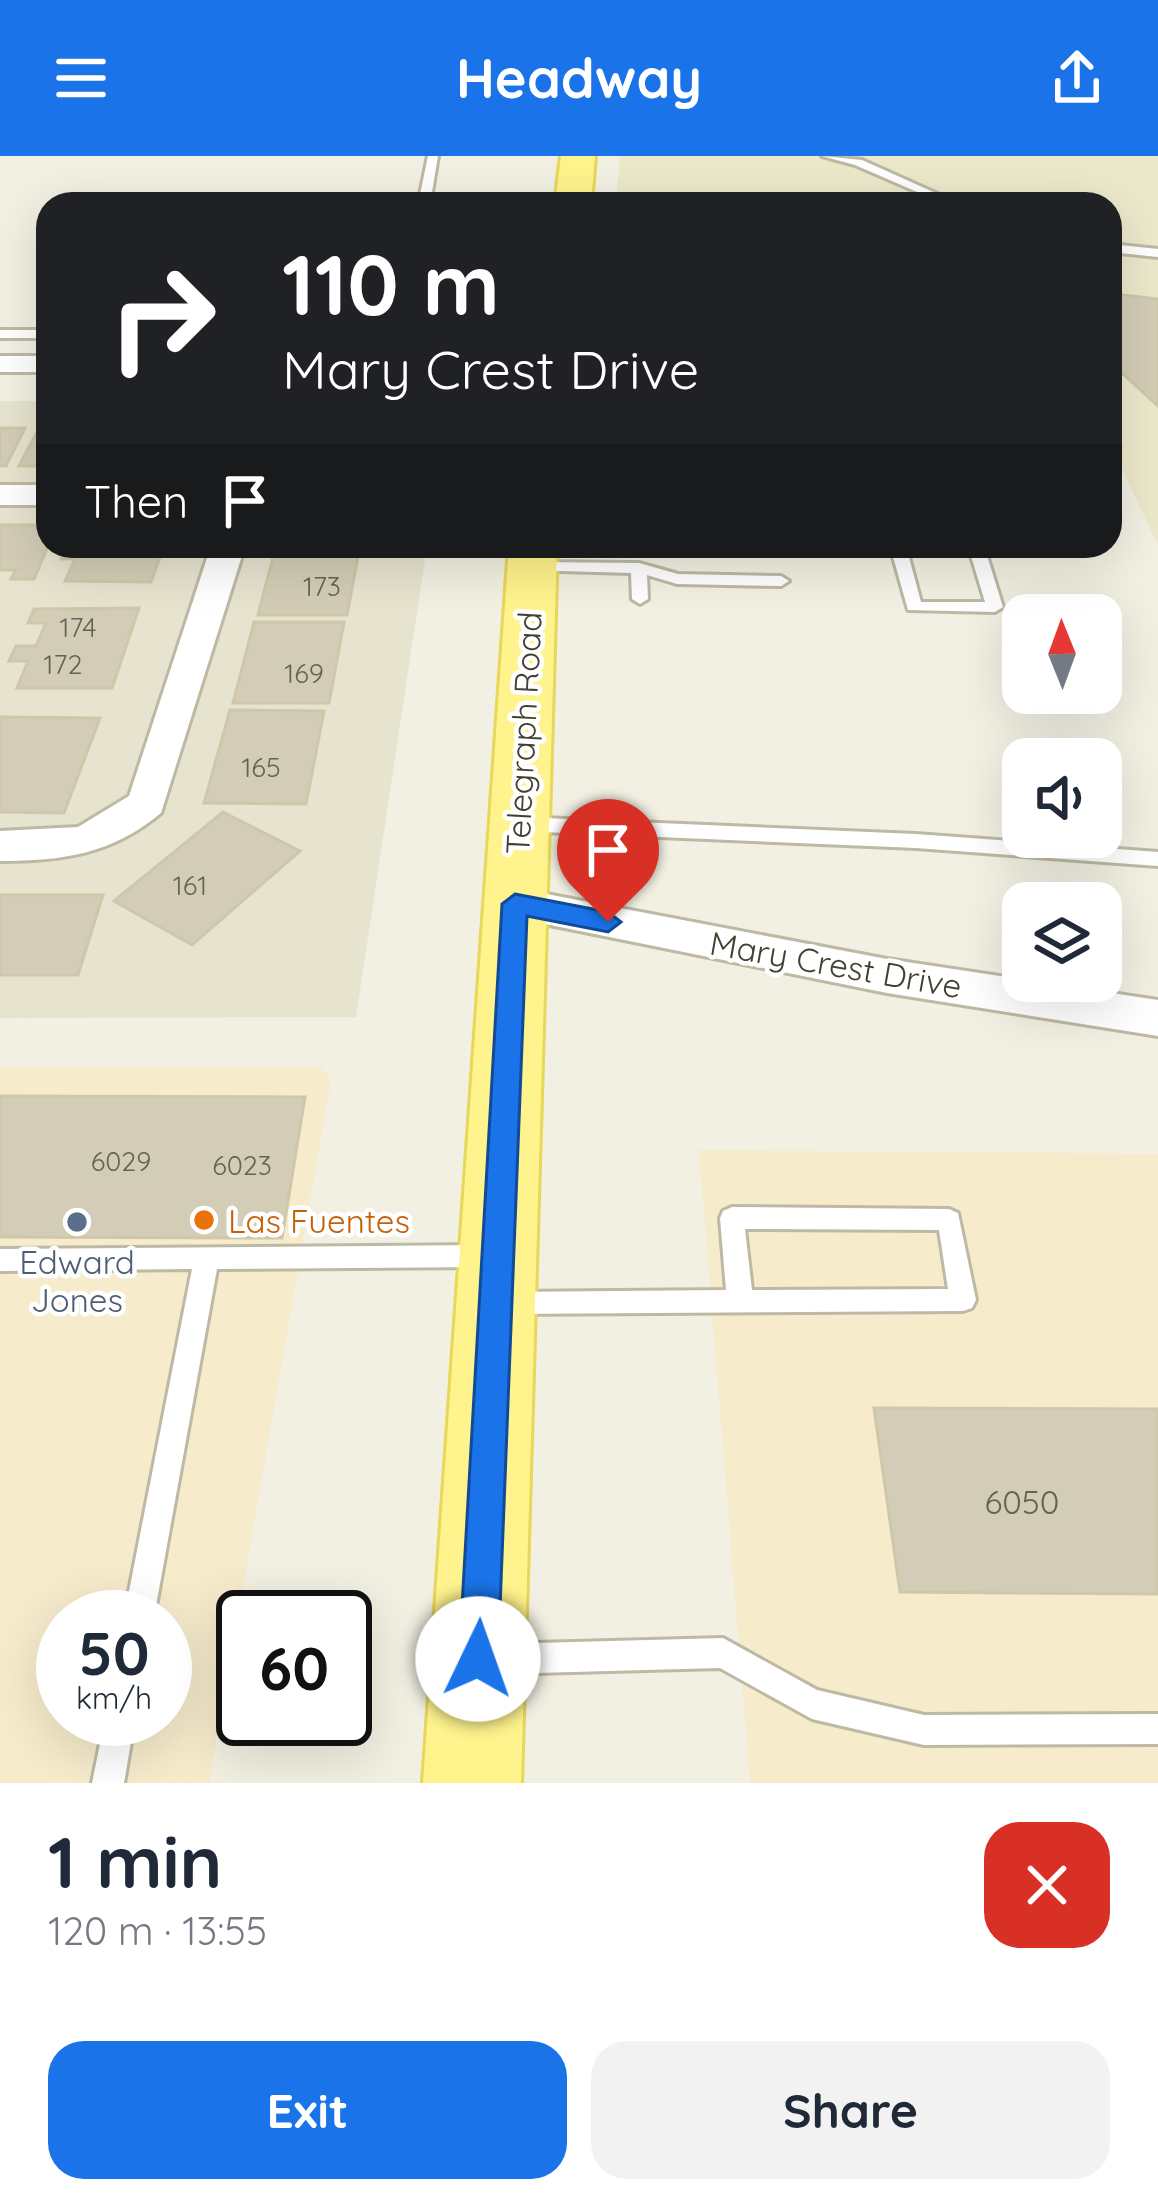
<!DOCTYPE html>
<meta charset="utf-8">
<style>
body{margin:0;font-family:Quicksand,sans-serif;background:#f2f2f3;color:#1f2937;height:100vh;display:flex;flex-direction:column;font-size:45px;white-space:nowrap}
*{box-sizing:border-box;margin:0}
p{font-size:39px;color:#747a83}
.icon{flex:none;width:66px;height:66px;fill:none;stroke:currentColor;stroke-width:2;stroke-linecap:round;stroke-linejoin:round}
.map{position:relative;height:1627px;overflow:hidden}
.sheet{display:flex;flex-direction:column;background:#fff;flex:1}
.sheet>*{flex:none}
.hud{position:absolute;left:36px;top:36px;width:1086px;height:366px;border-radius:36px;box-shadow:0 12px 48px #0002;background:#202124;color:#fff;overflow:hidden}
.needle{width:78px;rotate:359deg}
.buttons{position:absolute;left:1002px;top:438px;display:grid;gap:24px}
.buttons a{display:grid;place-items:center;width:120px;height:120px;border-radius:24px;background:#fff;box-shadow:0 12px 48px #0002;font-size:60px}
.speed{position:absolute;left:36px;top:1434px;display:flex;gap:24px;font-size:60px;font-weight:700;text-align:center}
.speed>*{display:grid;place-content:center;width:156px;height:156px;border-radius:50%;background:#fff;box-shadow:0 12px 48px #0002;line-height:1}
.speed small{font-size:30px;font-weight:400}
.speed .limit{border:6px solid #111;border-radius:18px;background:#fff;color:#111}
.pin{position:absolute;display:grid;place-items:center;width:102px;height:102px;color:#fff;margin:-123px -51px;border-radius:50% 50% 50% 0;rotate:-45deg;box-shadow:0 0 12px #0007}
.pin .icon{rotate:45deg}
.me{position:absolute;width:132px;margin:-66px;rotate:3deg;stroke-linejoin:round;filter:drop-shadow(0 0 9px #0008)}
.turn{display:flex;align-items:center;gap:42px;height:252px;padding:0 48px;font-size:54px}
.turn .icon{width:156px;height:156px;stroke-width:2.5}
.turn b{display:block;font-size:84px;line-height:102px}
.then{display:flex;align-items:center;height:114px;padding:0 48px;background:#0003;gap:24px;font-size:45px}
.round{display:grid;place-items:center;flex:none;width:126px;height:126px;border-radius:36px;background:#f2f2f3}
.head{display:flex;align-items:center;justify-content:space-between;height:204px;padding:0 48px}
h1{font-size:72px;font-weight:700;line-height:90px}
.cta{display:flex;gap:24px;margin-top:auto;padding:24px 48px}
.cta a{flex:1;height:138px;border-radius:36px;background:#1a73e8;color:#fff;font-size:48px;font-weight:700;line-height:138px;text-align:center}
.cta a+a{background:#f2f2f3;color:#1f2937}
header{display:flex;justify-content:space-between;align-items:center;height:156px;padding:0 48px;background:#1a73e8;color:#fff;font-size:54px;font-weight:700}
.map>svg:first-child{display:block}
</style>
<header><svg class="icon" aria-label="menu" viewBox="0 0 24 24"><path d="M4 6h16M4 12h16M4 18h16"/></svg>Headway<svg class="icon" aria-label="share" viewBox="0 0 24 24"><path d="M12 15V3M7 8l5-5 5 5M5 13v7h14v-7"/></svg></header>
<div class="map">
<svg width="1158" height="1627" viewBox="0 0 1158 1627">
<rect width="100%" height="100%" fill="#f2f0e2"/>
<path fill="#e6e3cf" d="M0,245H48V390H427L356,861L0,862Z"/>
<path fill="#f6ebcb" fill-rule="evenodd" d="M0,911L321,912L331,924L209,1627H0ZM63,1461H165V1563H63Z
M699,994L1158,998V1627H750Z"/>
<path fill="#ece8ca" d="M620,0H1158V389L1110,288V48H616Z"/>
<path fill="#d3cdb7" stroke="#cfc7aa" stroke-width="3" d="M1113,138L1158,143V250L1110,206Z
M0,272H25L6,310H0Z
M39,272H48V310H19Z
M0,369H48V390L34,423H11L16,414H0Z
M66,390H164L151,426L65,425L75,403H61Z
M276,390H360L347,459H258Z
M139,452L112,532H17L28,505H9L16,490H36L46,467H28L34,453Z
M254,466H344L329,547H233Z
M230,554L324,555L306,648L204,647Z
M0,561L100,562L64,657L0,656Z
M223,656L300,695L192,789L114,745Z
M0,739H103L78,819H0Z
M0,940L305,941L282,1082L0,1081Z
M874,1252L1158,1253V1438L900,1436Z"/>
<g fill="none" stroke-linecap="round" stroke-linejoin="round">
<defs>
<path id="lane" d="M428,0H438L430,48H418Z
M822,0L862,4L960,48H945L855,9Z
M1110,88L1158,93V101L1110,96Z
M0,174H48V182H0Z
M890,390H906L921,446H985L968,390H984L1003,451L995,456L908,454Z
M532,406L639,407L678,418L781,420L789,425L781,430L677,428L647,419L648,443L640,448L632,443L631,417L526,414L524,411Z
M520,661L916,678L1158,696V710L916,692L520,675L510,668Z
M732,1051L949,1053L958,1057L976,1144L972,1152L963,1155L508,1158L499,1155L495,1147L499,1139L508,1136L726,1134L720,1062L723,1055ZM745,1073L939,1074L948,1133L752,1134Z
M486,1089L495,1092L498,1100L495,1108L486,1111L217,1113L154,1461H124L192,1113L0,1115V1093Z
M723,1482L817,1534L924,1559L1158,1558V1588L924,1589L812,1563L720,1512L497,1518L486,1514L482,1503L486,1492L497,1488Z
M105,1563H135L124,1627H92Z"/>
<path id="street" d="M0,200H48V216H0Z
M0,329H48V349H0Z
M211,390H245L161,657C112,698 63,705 0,705V675L78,671L129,640Z
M515,732L887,803L1158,844V880L887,837L500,759L493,748L500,737Z"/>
<path id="primary" d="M561,0H595L591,48H555Z
M509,390H557L521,1627H423Z"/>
</defs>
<use href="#lane" stroke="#bdb9a4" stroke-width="6"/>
<use href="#street" stroke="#bdb9a4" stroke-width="6"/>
<use href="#primary" stroke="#e8d759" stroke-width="6"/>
<use href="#lane" fill="#fff" fill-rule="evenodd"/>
<use href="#street" fill="#fff" fill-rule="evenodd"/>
<use href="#primary" fill="#fff38d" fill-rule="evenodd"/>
</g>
<path fill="#1a73e8" stroke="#114b97" stroke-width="3" d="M515,738L608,756L621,766L608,776L527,760L498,1503L492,1517L478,1522L464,1517L459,1503L502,748Z"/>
<circle fill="#e8710a" stroke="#fff" stroke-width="4.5" cx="204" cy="1064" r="12"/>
<circle fill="#5c6f8a" stroke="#fff" stroke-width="4.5" cx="77" cy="1066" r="12"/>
<g text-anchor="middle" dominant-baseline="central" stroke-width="9" stroke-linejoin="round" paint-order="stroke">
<g font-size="27" fill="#676353">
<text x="322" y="430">173</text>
<text x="78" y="471">174</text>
<text x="63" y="508">172</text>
<text x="304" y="517">169</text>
<text x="261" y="611">165</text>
<text x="190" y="729">161</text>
<text x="121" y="1005">6029</text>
<text x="242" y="1009">6023</text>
</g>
<g font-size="33" fill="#434032" stroke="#fff">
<text transform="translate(523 577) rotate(-87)">Telegraph Road</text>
<text transform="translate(836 808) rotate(10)">Mary Crest Drive</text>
</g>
<g font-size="33" fill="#c56008" stroke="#fff" text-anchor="start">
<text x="228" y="1064">Las Fuentes</text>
</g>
<g font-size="33" fill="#4e5e75" stroke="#fff">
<text x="77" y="1105">Edward<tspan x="77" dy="38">Jones</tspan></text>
</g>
<g font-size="33" fill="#676353">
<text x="1022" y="1345">6050</text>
</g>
</g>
</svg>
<div class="buttons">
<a><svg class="needle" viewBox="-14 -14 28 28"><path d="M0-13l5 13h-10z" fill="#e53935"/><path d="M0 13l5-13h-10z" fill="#747a83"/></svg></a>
<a><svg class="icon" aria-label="sound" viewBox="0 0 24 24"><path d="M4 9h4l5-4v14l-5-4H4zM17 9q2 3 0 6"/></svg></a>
<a><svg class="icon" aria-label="layers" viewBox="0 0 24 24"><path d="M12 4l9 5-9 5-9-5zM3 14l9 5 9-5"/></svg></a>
</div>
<div class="speed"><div>50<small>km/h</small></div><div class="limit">60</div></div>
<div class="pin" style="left:608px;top:766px;background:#d93025"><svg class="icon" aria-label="arrive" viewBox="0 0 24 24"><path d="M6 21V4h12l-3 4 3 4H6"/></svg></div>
<svg class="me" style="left:478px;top:1503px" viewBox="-20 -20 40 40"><circle r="19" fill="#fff"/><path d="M0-13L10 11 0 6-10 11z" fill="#1a73e8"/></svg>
<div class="hud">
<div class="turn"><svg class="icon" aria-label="right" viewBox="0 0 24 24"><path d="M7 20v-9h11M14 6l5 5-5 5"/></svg><div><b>110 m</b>Mary Crest Drive</div></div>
<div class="then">Then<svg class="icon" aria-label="arrive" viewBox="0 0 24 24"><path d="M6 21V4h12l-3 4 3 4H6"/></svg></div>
</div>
</div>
<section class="sheet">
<div class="head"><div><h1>1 min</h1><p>120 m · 13:55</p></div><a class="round" style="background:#d93025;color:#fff"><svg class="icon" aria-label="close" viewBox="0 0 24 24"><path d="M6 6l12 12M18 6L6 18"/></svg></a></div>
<div class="cta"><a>Exit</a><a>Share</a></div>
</section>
